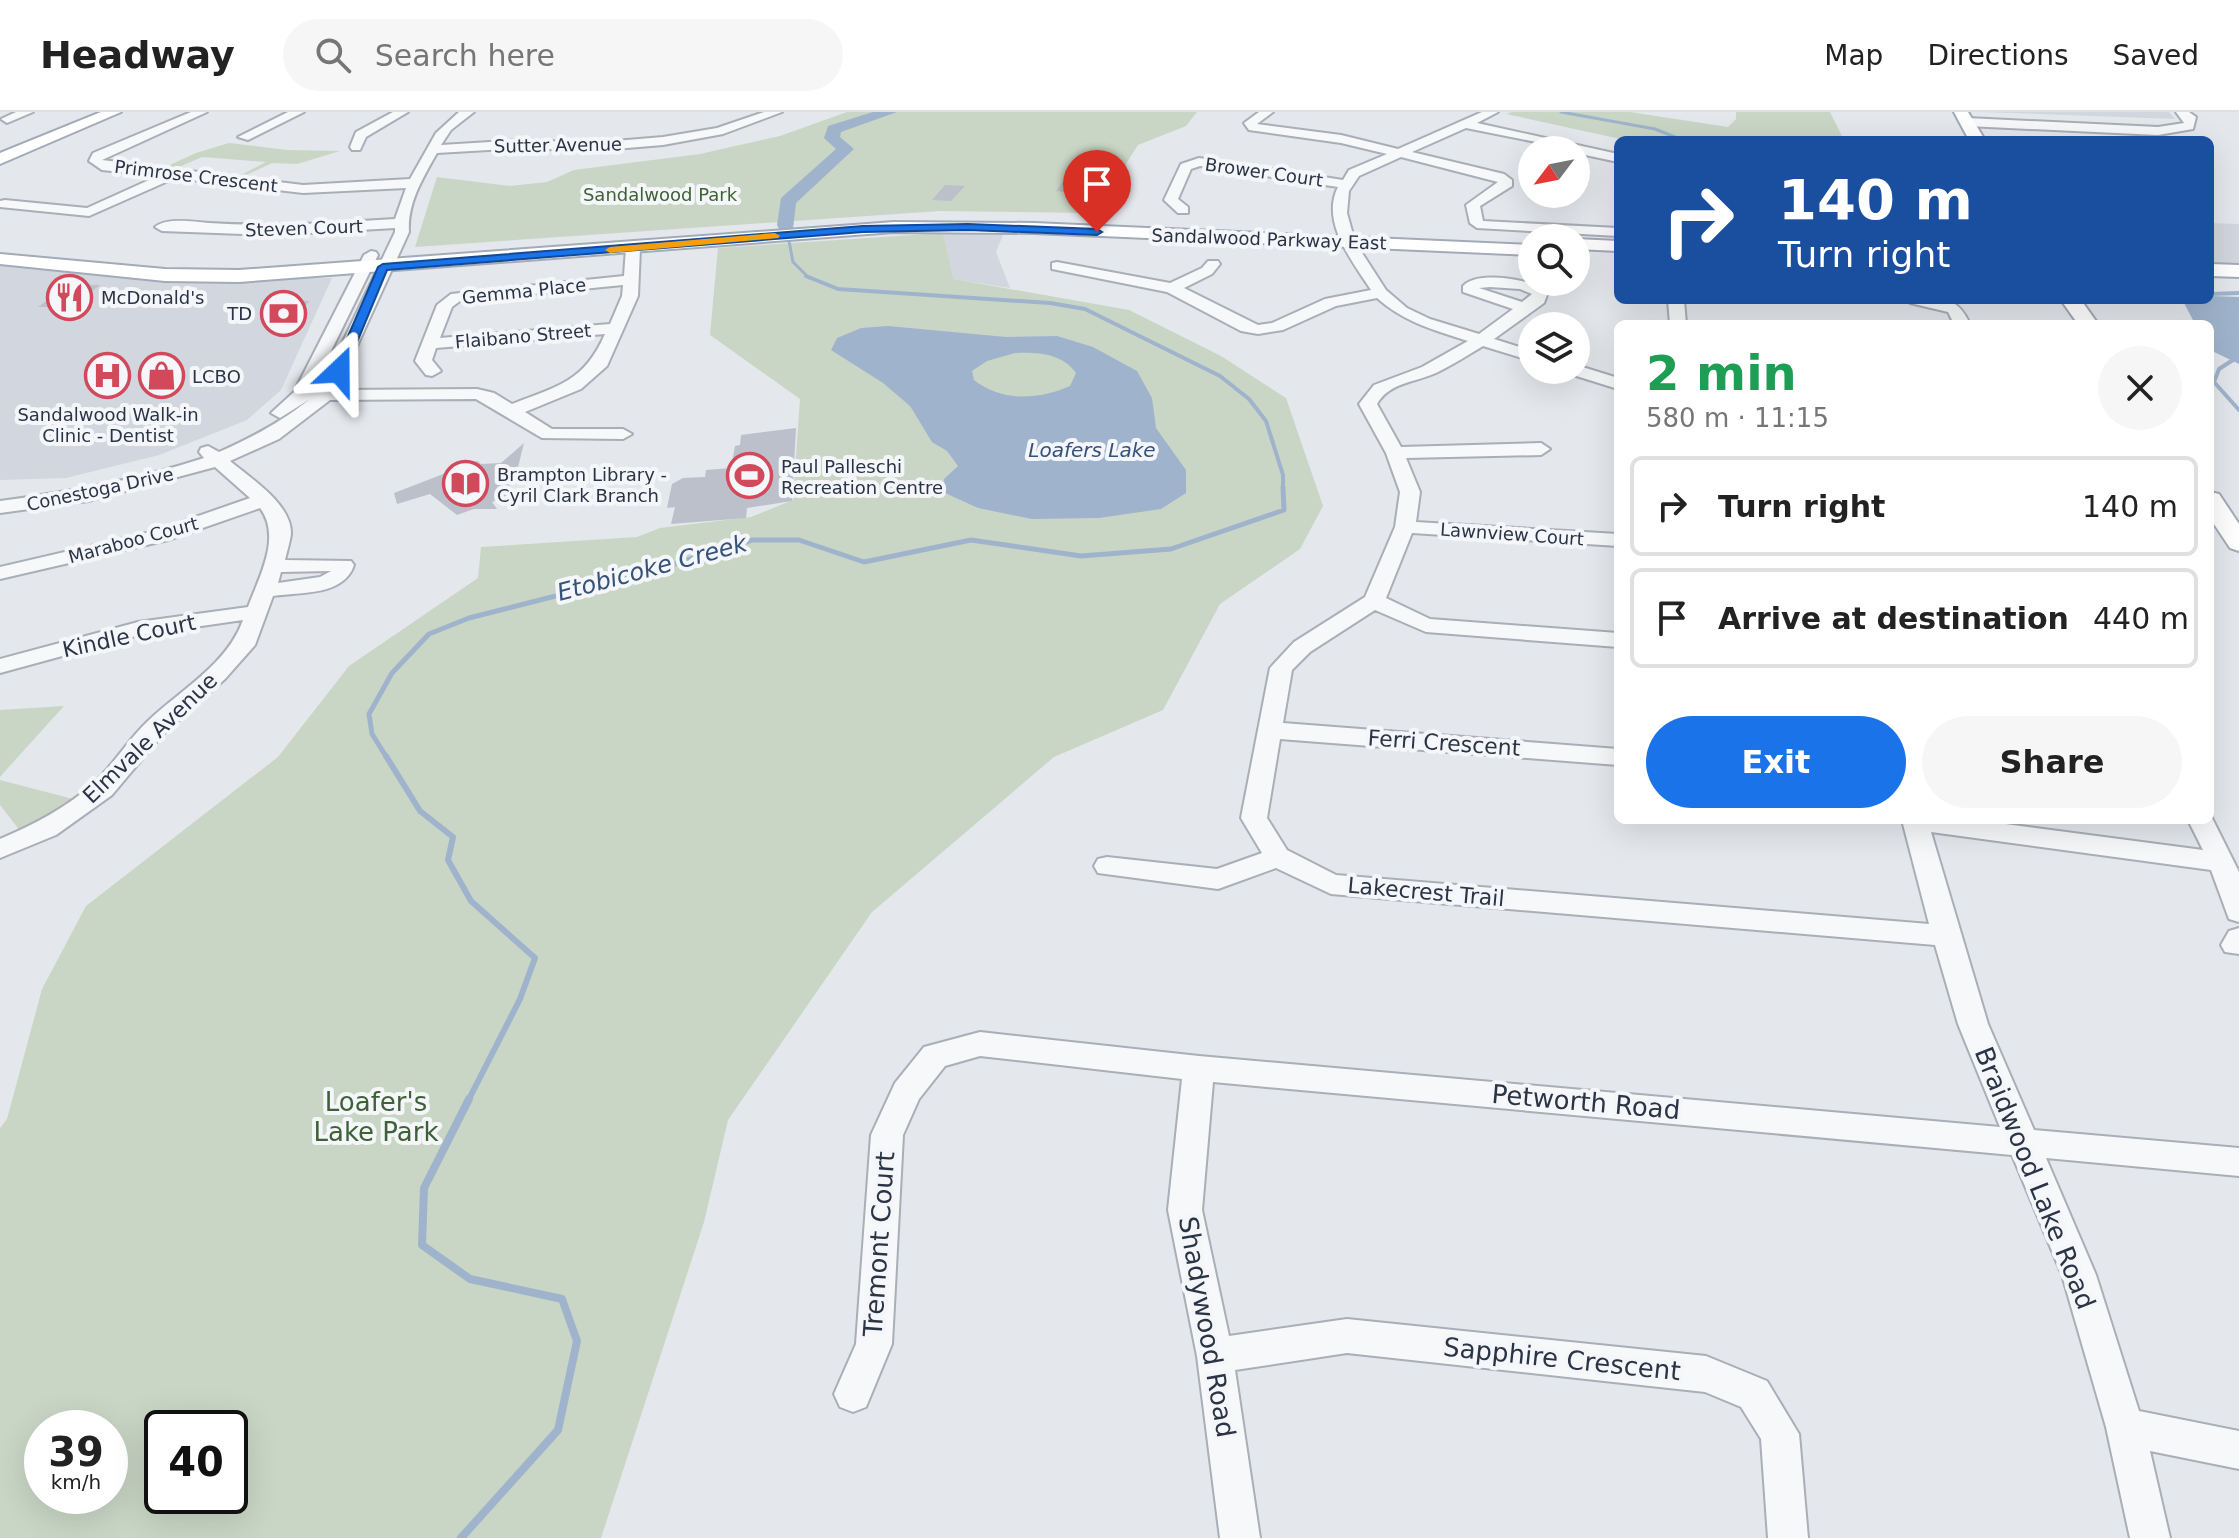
<!DOCTYPE html>
<meta charset="utf-8">
<style>
body{margin:0;font-family:"DejaVu Sans",sans-serif;background:#f6f6f6;color:#222;height:100vh;display:flex;flex-direction:column;font-size:30px;white-space:nowrap}
*{box-sizing:border-box;margin:0}
p{font-size:26px;color:#767676}
.icon{flex:none;width:44px;height:44px;fill:none;stroke:currentColor;stroke-width:2;stroke-linecap:round;stroke-linejoin:round}
.map{position:relative;flex:1;overflow:hidden}
.panel{position:absolute;left:1614px;top:208px;width:600px;height:504px;display:flex;flex-direction:column;background:#fff;border-radius:12px;box-shadow:0 8px 32px #0002}
.panel>*{flex:none}
.top-card{position:absolute;left:1614px;top:24px;width:600px;height:168px;border-radius:12px;box-shadow:0 8px 32px #0002;background:#1a4fa0;color:#fff;overflow:hidden}
.needle{width:52px;rotate:238deg}
.buttons{position:absolute;left:1518px;top:24px;display:grid;gap:16px}
.buttons a{display:grid;place-items:center;width:72px;height:72px;border-radius:50%;background:#fff;box-shadow:0 8px 32px #0002;font-size:40px}
.speed{position:absolute;left:24px;top:1298px;display:flex;gap:16px;font-size:40px;font-weight:700;text-align:center}
.speed>*{display:grid;place-content:center;width:104px;height:104px;border-radius:50%;background:#fff;box-shadow:0 8px 32px #0002;line-height:1}
.speed small{font-size:20px;font-weight:400}
.speed .limit{border:4px solid #111;border-radius:12px;background:#fff;color:#111}
.pin{position:absolute;display:grid;place-items:center;width:68px;height:68px;color:#fff;margin:-82px -34px;border-radius:50% 50% 50% 0;rotate:-45deg;box-shadow:0 0 8px #0007}
.pin .icon{rotate:45deg}
.me{position:absolute;width:88px;margin:-44px;rotate:23deg;stroke-linejoin:round;filter:drop-shadow(0 0 6px #0008)}
.turn{display:flex;align-items:center;gap:28px;height:168px;padding:0 32px;font-size:36px}
.turn .icon{width:104px;height:104px;stroke-width:2.5}
.turn b{display:block;font-size:56px;line-height:68px}
.round{display:grid;place-items:center;flex:none;width:84px;height:84px;border-radius:42px;background:#f6f6f6}
.headline{display:flex;align-items:center;justify-content:space-between;height:136px;padding:0 32px}
h1{font-size:48px;font-weight:600;line-height:60px;color:#1e9e55}
.action{display:flex;gap:16px;margin-top:auto;padding:16px 32px}
.action a{flex:1;height:92px;border-radius:48px;background:#1a73e8;color:#fff;font-size:32px;font-weight:600;line-height:92px;text-align:center}
.action a+a{background:#f6f6f6;color:#222}
ul{padding:0;list-style:none}
li{display:flex;align-items:center;gap:24px;height:100px;margin:0 16px 12px;padding:0 16px;border:4px solid #e0e0e0;border-radius:12px}
li div{flex:1}
li b{display:block;font-size:30px}
li em{font-style:normal}
header{display:flex;align-items:center;gap:48px;box-sizing:border-box;height:112px;padding:0 40px;background:#fff;border-bottom:2px solid #e0e0e0}
header strong{font-size:38px}
nav{display:flex;gap:44px;margin-inline-start:auto;font-size:28px}
.search{width:560px;height:72px;background:#f6f6f6;display:flex;align-items:center;gap:20px;box-sizing:border-box;padding:0 28px;border-radius:44px;color:#767676;font-size:30px}
.map>svg:first-child{display:block}
</style>
<header>
<strong>Headway</strong>
<div class="search"><svg class="icon" aria-label="search" viewBox="0 0 24 24"><circle cx="10" cy="10" r="6"/><path d="M15 15l6 6"/></svg>Search here</div>
<nav><a>Map</a><a>Directions</a><a>Saved</a></nav>
</header>
<div class="map">
<svg width="2239" height="1426" viewBox="0 0 2239 1426">
<rect width="100%" height="100%" fill="#e4e7ec"/>
<path fill="#d2d6de" d="M1982,0H2169L2175,7L1983,0Z
M2210,111L2239,112V155L2210,154Z
M943,121L1003,123L996,140L1010,176L952,167Z
M0,152L154,169L332,166L281,278L247,308L159,343L66,366L0,368Z"/>
<path fill="#c9d6c5" fill-rule="evenodd" d="M847,0H1197L1186,14L1138,33L1094,101L940,99L415,135L437,65L510,74L547,70L574,58L700,42L780,24Z
M1512,0H1630L1728,15L1736,7V0H1830L1844,28H1625L1506,2Z
M229,31L287,38L340,39L297,52L272,51L242,65H237L266,50L202,45L172,58L163,56L196,41Z
M943,121L953,167L1129,198L1221,244L1286,286L1323,394L1300,437L1220,492L1163,598L1054,645L872,800L728,1008L704,1110L601,1426H0V1016L7,1007L42,877L86,794L278,645L349,554L478,466L481,435L637,425L660,416L751,405L793,388L800,287L710,223L718,136ZM42,1316H110V1384H42ZM162,1316H230V1384H162Z
M64,594L7,657L0,665V598Z
M0,668L77,688L21,720L0,693Z"/>
<path fill="#9fb4cc" fill-rule="evenodd" d="M2210,184L2239,185V252L2210,238V212H2195L2183,189L2210,188Z
M888,214L1006,225L1057,224L1093,235L1137,259L1152,286L1156,316L1186,358V381L1161,397L1099,406L1032,407L978,396L945,381L944,367L958,354L947,339L932,330L910,294L883,271L831,238L837,226L861,216ZM1015,241C1037,240 1062,241 1076,261L1070,274C1038,288 1002,290 974,268L972,259L987,249Z"/>
<g fill="none" stroke-linecap="round" stroke-linejoin="round">
<path stroke="#9fb4cc" stroke-width="3" d="M1561,0L1655,17L1680,27L1707,28
M786,113L793,150L809,166"/>
<path stroke="#9fb4cc" stroke-width="4" d="M806,164L838,177L1050,191L1085,197L1220,264L1249,287L1266,309L1283,363V377
M2210,182L2239,181
M2239,244L2219,257L2214,270L2239,298"/>
<path stroke="#9fb4cc" stroke-width="5" d="M387,646L372,622L369,602L392,561L429,522L469,506L642,462L752,428H799L864,450L971,428L1081,444L1171,437L1284,398L1283,375"/>
<path stroke="#9fb4cc" stroke-width="6" d="M386,644L420,699L453,725L448,748L471,789L535,846L520,887L468,989"/>
<path stroke="#9fb4cc" stroke-width="8" d="M461,1426L558,1318L577,1229L562,1187L470,1167L422,1133L424,1076L469,987"/>
<path fill="#9fb4cc" fill-rule="evenodd" d="M873,0H897L841,20L840,25L854,37L796,91L793,117H779L777,113L781,86L836,37L824,26L828,14Z"/>
</g>
<path fill="#bbc0ca" d="M1067,64H1076L1108,67L1096,84L1056,79Z
M945,73L965,74L951,89L932,88Z
M69,173H100L72,195H38Z
M282,188L310,189L288,209L259,208Z
M796,316L792,389L747,396L746,406L671,412L675,395L667,396L672,372L683,366L705,365L706,358L731,356L735,334L740,333L741,323Z
M524,331L516,363L519,367L515,368L518,371L498,377L507,384L492,390L497,397H474L457,403L430,382L397,392L394,381L477,349L481,352L501,351Z"/>
<g fill="none" stroke-linecap="round" stroke-linejoin="round">
<defs>
<path id="minor" d="M16,0H33L7,11L1,7Z
M191,0H207L102,48L303,73L410,67L436,21L459,0H474L451,18L441,33L521,28L591,31L663,25L717,16L764,0H782L723,22L663,33L591,39L521,36L437,41C424,64 407,91 409,120L337,278L477,277L494,281L512,292C558,274 584,270 605,222L436,236L432,248L441,259L432,264L426,263L415,249L437,193L451,182L624,164L626,136L633,132L640,136L638,184L607,254L581,277L525,300L552,317H623L632,322L623,327L542,326L476,287L330,288L279,327L230,349C250,366 292,392 291,422C290,430 287,439 285,448L351,449L354,453C344,484 301,480 273,484L255,533L225,567L164,621L112,683L56,723L0,746V727C33,713 68,695 95,670C114,652 128,628 147,610C180,578 227,553 243,508L139,523L0,561V547L138,510L248,495C259,465 282,425 260,396L168,428L0,467V455L155,419L250,386L215,355L88,389L0,401V389C70,380 137,368 204,346L199,340L201,336L208,334L219,340C253,325 281,310 310,287L280,306L271,301L294,280L364,143L371,139L376,140L378,143L312,278H320L395,120V116L273,123L162,119L155,115C167,105 194,110 209,111C272,115 333,111 395,107L406,76L303,81L175,66L89,104L0,95V89L5,88L87,96L158,64L102,58L89,49L93,41ZM623,173L622,184L610,212L440,226L452,195L460,189ZM331,459L320,465L278,471L281,460Z
M288,0H304L248,28L238,25Z
M393,0H408L366,25L360,38H352L350,35L356,20Z
M1259,0H1273L1257,12L1341,23L1398,37L1482,0H1498L1477,11L1618,42V50L1576,41V38L1466,16L1412,40L1504,62L1512,68V74L1480,94L1483,109L1618,116V124L1477,116L1470,111L1466,93L1498,70L1401,45L1359,64L1349,79L1347,101L1355,130L1386,178L1407,196L1430,207L1479,222L1513,197L1463,180V174C1476,158 1534,167 1548,180L1544,191L1494,227L1532,239V249L1483,234C1468,243 1454,252 1438,260C1418,270 1389,270 1377,292L1401,335L1541,331L1550,337L1541,343L1406,346L1420,380L1416,410L1618,422V434L1412,421L1386,486L1430,507L1618,521V535L1426,520L1375,498L1310,540L1292,558L1283,611L1618,637V653L1280,627L1267,706L1287,738L1336,763L1929,812L1902,708H1975L2203,738L2188,708H2210V702L2239,760V810L2229,807L2211,758L1931,720L1988,912L2034,1018L2239,1036V1064L2046,1046L2096,1163L2139,1299L2239,1319V1357L2150,1339L2170,1426H2130L2106,1315L2062,1163L2012,1043L1213,970L1202,1098L1229,1224L1347,1207L1706,1244L1767,1269L1799,1322L1808,1426H1768L1761,1327L1741,1295L1705,1280L1347,1241L1235,1258L1260,1426H1220L1197,1244L1168,1098L1182,967L980,944L945,954L919,987L903,1023L892,1232L866,1295L853,1300L840,1295L834,1282L856,1232L871,1023L895,971L924,935L980,920L1199,944L2000,1015L1958,912L1935,833L1331,782L1276,756L1218,777L1098,761L1094,754L1098,747L1107,745L1217,757L1262,741L1241,706L1270,556L1294,530L1365,485L1395,415L1400,380L1386,341L1359,292L1374,273L1422,255L1468,229C1434,218 1404,210 1377,186L1336,194L1283,218L1258,222L1241,219L1167,180L1052,157V151L1057,150L1170,171L1202,156L1208,149H1218L1220,152L1212,162L1184,176L1258,213L1272,211L1325,187L1371,178C1353,150 1320,110 1338,75L1200,54L1191,57L1178,87L1188,95V101H1178L1164,88L1181,52L1199,46L1343,68L1349,58L1387,42L1341,31L1249,18L1244,11ZM1490,175L1520,177L1532,182L1522,190L1479,176Z
M2176,0H2189L2196,5L2193,17L2158,23L1967,14L1961,10L1967,6L2158,15L2184,11Z
M1668,188H1684L1686,212H1670Z
M1908,188C1940,188 1955,180 1970,212H1954L1948,200L1910,191Z
M1576,253L1618,266V277L1570,262L1568,258H1576Z
M2239,816V842L2225,840L2221,833L2229,819Z"/>
<path id="major" d="M101,0H121L0,52V41Z
M1954,0H1968L1985,28H1969Z
M894,110L1034,111L1532,133V143L1034,121L894,120L239,170L165,169L0,152V142L165,157L239,158Z
M1576,127L1618,129V139L1576,137Z
M2210,152L2239,153V165L2210,164Z
M2061,188H2081L2098,212H2078Z
M2210,380L2219,382L2239,412V439L2230,436L2210,406Z"/>
</defs>
<use href="#minor" stroke="#a9aeb7" stroke-width="4"/>
<use href="#major" stroke="#a3abb8" stroke-width="4"/>
<use href="#minor" fill="#f7f8fa" fill-rule="evenodd"/>
<use href="#major" fill="#fff" fill-rule="evenodd"/>
</g>
<path fill="#1a73e8" stroke="#114b97" stroke-width="2" d="M968,112L1097,117L1102,120L1097,123L968,118L863,120L387,158L345,259L339,263L333,259L378,155L383,152L863,114Z"/>
<path fill="#f59e0b" d="M775,121L780,124L778,126L610,141L605,138L610,135Z"/>
<defs>
<symbol id="restaurant-ring" viewBox="-11 -11 22 22"><circle r="9.5" fill="#f4f6f9" stroke="#d1495b" stroke-width="1.5"/><path d="M-5-6h1v4h1v-4h1v4h1v-4h1v5L-1.5 .5V6h-2V.5L-5-1ZM5-6V6H3V1.5H1.5Q1.5-4 5-6Z" fill="#d1495b"/></symbol>
<symbol id="bank-ring" viewBox="-11 -11 22 22"><circle r="9.5" fill="#f4f6f9" stroke="#d1495b" stroke-width="1.5"/><path d="M-6-4H6V4H-6ZM0-2.3a2.3 2.3 0 1 0 0 4.6a2.3 2.3 0 1 0 0-4.6Z" fill="#d1495b"/></symbol>
<symbol id="hospital-ring" viewBox="-11 -11 22 22"><circle r="9.5" fill="#f4f6f9" stroke="#d1495b" stroke-width="1.5"/><path d="M-5-5h3v3.5h4V-5h3V5h-3V1.5h-4V5h-3Z" fill="#d1495b"/></symbol>
<symbol id="shop-ring" viewBox="-11 -11 22 22"><circle r="9.5" fill="#f4f6f9" stroke="#d1495b" stroke-width="1.5"/><path d="M-5-2.5h2.3a2.7 3.5 0 0 1 5.4 0H5L5.5 6h-11ZM-1.5-2.5h3a1.5 2.3 0 0 0-3 0Z" fill="#d1495b"/></symbol>
<symbol id="stadium-ring" viewBox="-11 -11 22 22"><circle r="9.5" fill="#f4f6f9" stroke="#d1495b" stroke-width="1.5"/><path d="M0-5a6.5 5 0 1 0 0 10a6.5 5 0 1 0 0-10ZM-3.5-1.8h7v3.6h-7Z" fill="#d1495b"/></symbol>
<symbol id="library-ring" viewBox="-11 -11 22 22"><circle r="9.5" fill="#f4f6f9" stroke="#d1495b" stroke-width="1.5"/><path d="M-6-4Q-3-5.5-.7-3.5V5Q-3 3-6 4ZM6-4Q3-5.5 .7-3.5V5Q3 3 6 4Z" fill="#d1495b"/></symbol>
</defs>
<g fill-rule="evenodd">
<use href="#restaurant-ring" x="44" y="160" width="51" height="51"/>
<use href="#bank-ring" x="258" y="176" width="51" height="51"/>
<use href="#hospital-ring" x="82" y="238" width="51" height="51"/>
<use href="#shop-ring" x="136" y="238" width="51" height="51"/>
<use href="#stadium-ring" x="724" y="338" width="51" height="51"/>
<use href="#library-ring" x="440" y="346" width="51" height="51"/>
</g>
<g text-anchor="middle" dominant-baseline="central" stroke-width="8" stroke-linejoin="round" paint-order="stroke">
<g font-size="18" fill="#2b3445" stroke="#f4f6f9">
<text transform="translate(558 33) rotate(-1)">Sutter Avenue</text>
<text transform="translate(1264 60) rotate(8)">Brower Court</text>
<text transform="translate(196 64) rotate(7)">Primrose Crescent</text>
<text transform="translate(304 116) rotate(-2)">Steven Court</text>
<text transform="translate(1269 127) rotate(2)">Sandalwood Parkway East</text>
<text transform="translate(524 179) rotate(-6)">Gemma Place</text>
<text transform="translate(523 224) rotate(-5)">Flaibano Street</text>
<text transform="translate(100 377) rotate(-12)">Conestoga Drive</text>
<text transform="translate(1512 422) rotate(4)">Lawnview Court</text>
<text transform="translate(133 428) rotate(-15)">Maraboo Court</text>
</g>
<g font-size="18" fill="#3f6138" stroke="#f4f6f9">
<text x="660" y="82">Sandalwood Park</text>
</g>
<g font-size="18" fill="#2b3445" stroke="#f4f6f9" text-anchor="start">
<text x="101" y="185">McDonald's</text>
<text x="252" y="201" text-anchor="end">TD</text>
<text x="192" y="264">LCBO</text>
<text x="108" y="302" text-anchor="middle">Sandalwood Walk-in<tspan x="108" dy="21">Clinic - Dentist</tspan></text>
<text x="781" y="354">Paul Palleschi<tspan x="781" dy="21">Recreation Centre</tspan></text>
<text x="497" y="362">Brampton Library -<tspan x="497" dy="21">Cyril Clark Branch</tspan></text>
</g>
<g font-size="20" font-style="italic" fill="#34527a" stroke="#f4f6f9">
<text x="1092" y="338">Loafers Lake</text>
</g>
<g font-size="22" fill="#2b3445" stroke="#f4f6f9">
<text transform="translate(129 524) rotate(-12)">Kindle Court</text>
<text transform="translate(150 626) rotate(-44)">Elmvale Avenue</text>
<text transform="translate(1444 631) rotate(4)">Ferri Crescent</text>
<text transform="translate(1426 780) rotate(5)">Lakecrest Trail</text>
</g>
<g font-size="24" font-style="italic" fill="#34527a" stroke="#f4f6f9">
<text transform="translate(652 456) rotate(-15)">Etobicoke Creek</text>
</g>
<g font-size="26" fill="#3f6138" stroke="#f4f6f9">
<text x="376" y="990">Loafer's<tspan x="376" dy="30">Lake Park</tspan></text>
</g>
<g font-size="26" fill="#2b3445" stroke="#f4f6f9">
<text transform="translate(1586 990) rotate(5)">Petworth Road</text>
<text transform="translate(2035 1066) rotate(68)">Braidwood Lake Road</text>
<text transform="translate(879 1132) rotate(-86)">Tremont Court</text>
<text transform="translate(1207 1215) rotate(80)">Shadywood Road</text>
<text transform="translate(1562 1247) rotate(6)">Sapphire Crescent</text>
</g>
</g>
</svg>
<div class="buttons">
<a><svg class="needle" viewBox="-14 -14 28 28"><path d="M0-13l5 13h-10z" fill="#e53935"/><path d="M0 13l5-13h-10z" fill="#767676"/></svg></a>
<a><svg class="icon" aria-label="search" viewBox="0 0 24 24"><circle cx="10" cy="10" r="6"/><path d="M15 15l6 6"/></svg></a>
<a><svg class="icon" aria-label="layers" viewBox="0 0 24 24"><path d="M12 4l9 5-9 5-9-5zM3 14l9 5 9-5"/></svg></a>
</div>
<div class="speed"><div>39<small>km/h</small></div><div class="limit">40</div></div>
<div class="pin" style="left:1097px;top:120px;background:#d93025"><svg class="icon" aria-label="arrive" viewBox="0 0 24 24"><path d="M6 21V4h12l-3 4 3 4H6"/></svg></div>
<svg class="me" style="left:339px;top:259px" viewBox="-20 -20 40 40"><path d="M0-17L14 15 0 8-14 15z" fill="#1a73e8" stroke="#fff" stroke-width="4"/></svg>
<div class="top-card">
<div class="turn"><svg class="icon" aria-label="right" viewBox="0 0 24 24"><path d="M7 20v-9h11M14 6l5 5-5 5"/></svg><div><b>140 m</b>Turn right</div></div>
</div>
<section class="panel">
<div class="headline"><div><h1>2 min</h1><p>580 m · 11:15</p></div><a class="round"><svg class="icon" aria-label="close" viewBox="0 0 24 24"><path d="M6 6l12 12M18 6L6 18"/></svg></a></div>
<ul>
<li><svg class="icon" aria-label="right" viewBox="0 0 24 24"><path d="M7 20v-9h11M14 6l5 5-5 5"/></svg><div><b>Turn right</b></div><em>140 m</em></li>
<li><svg class="icon" aria-label="arrive" viewBox="0 0 24 24"><path d="M6 21V4h12l-3 4 3 4H6"/></svg><div><b>Arrive at destination</b></div><em>440 m</em></li>
</ul>
<div class="action"><a>Exit</a><a>Share</a></div>
</section>
</div>
